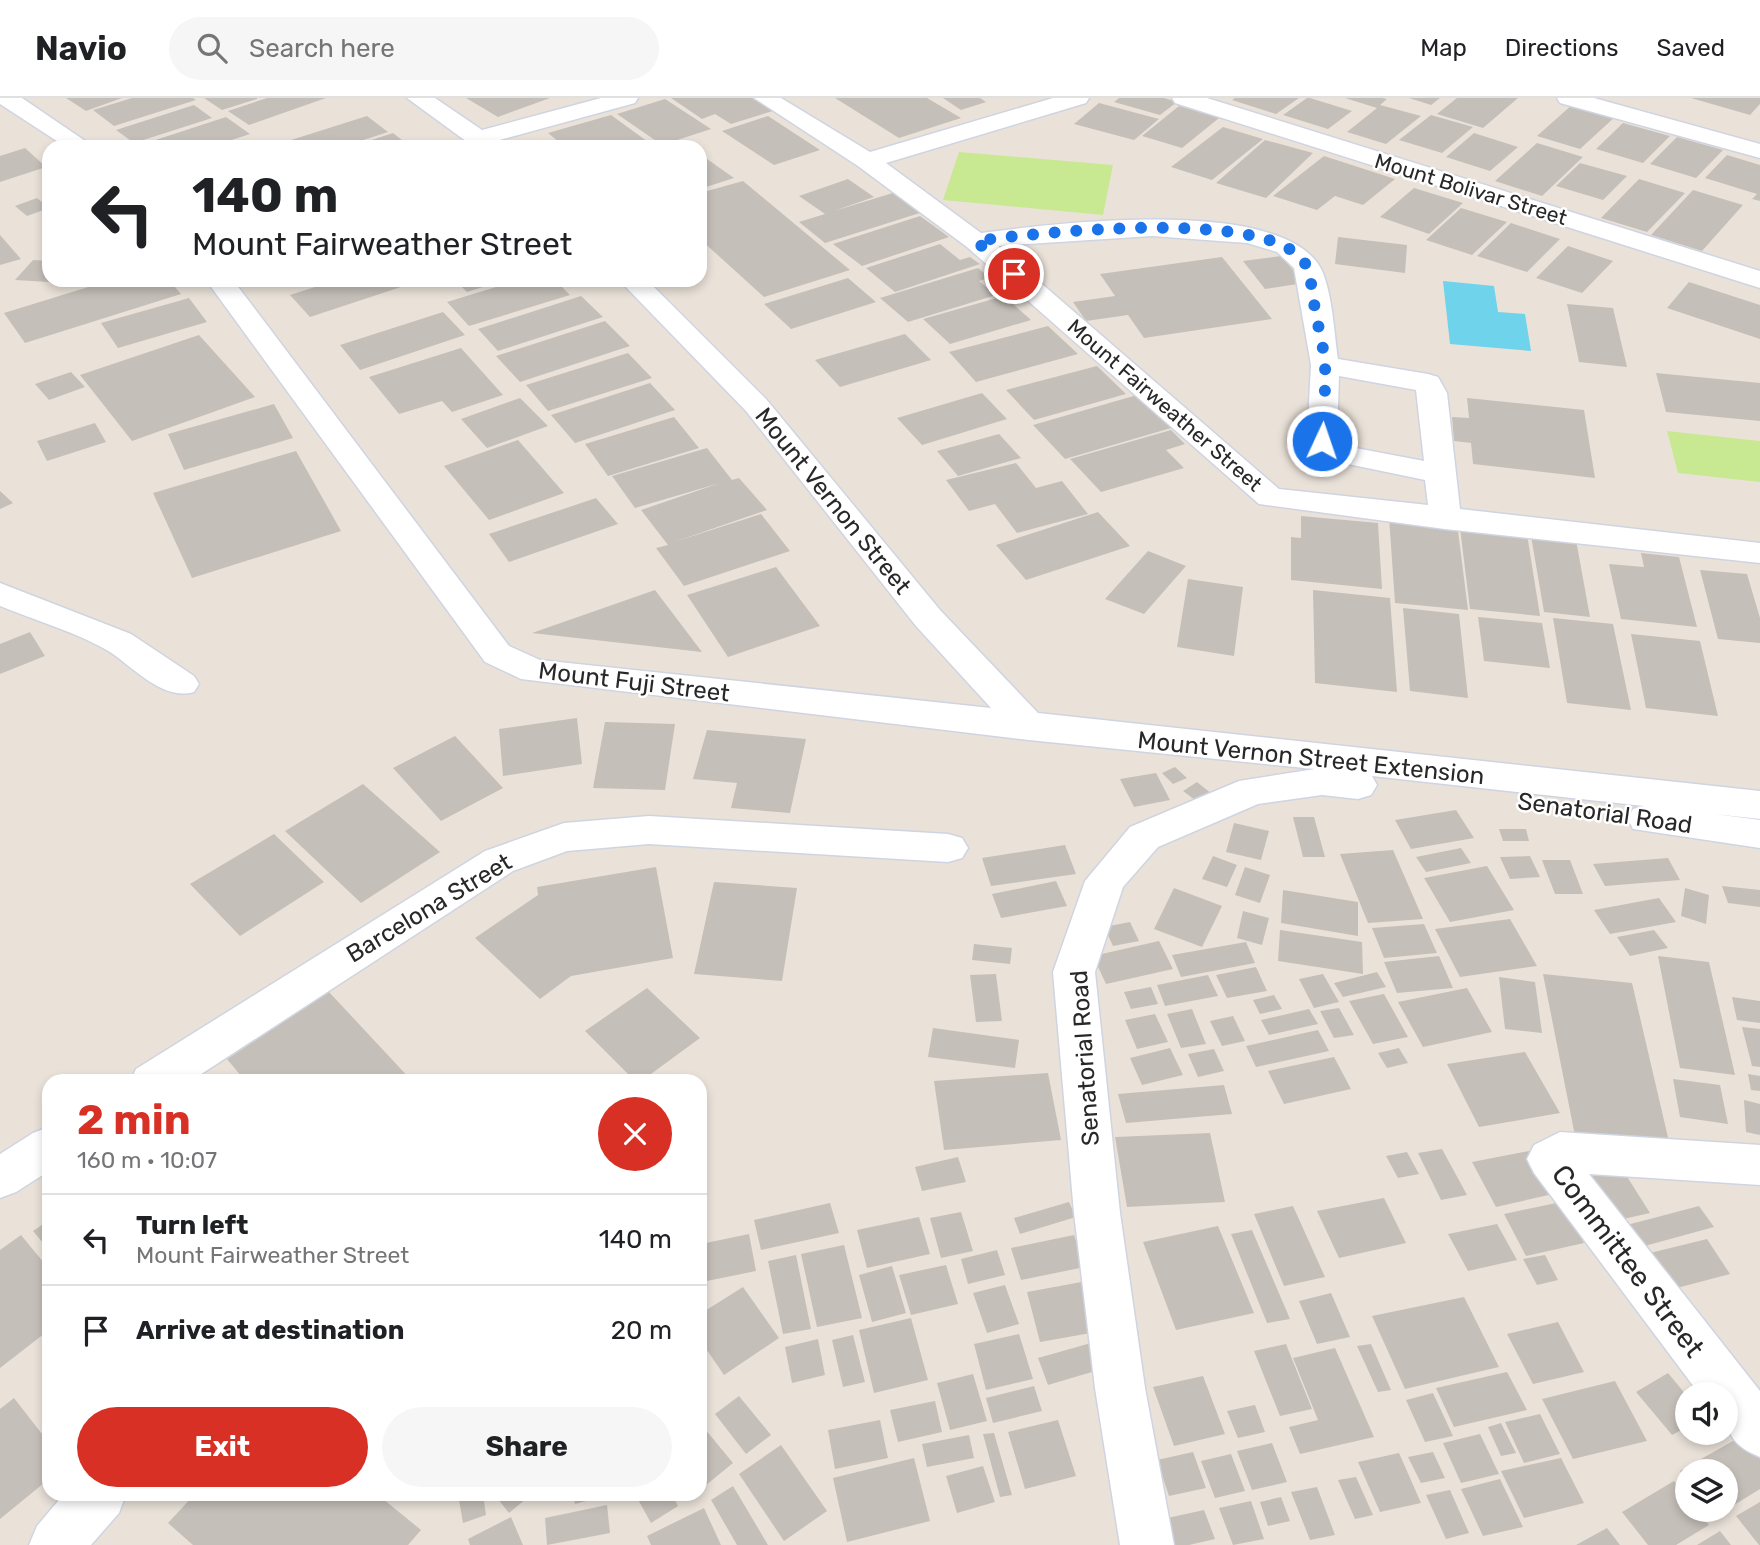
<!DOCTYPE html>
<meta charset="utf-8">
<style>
body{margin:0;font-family:Rubik,sans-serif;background:#f6f6f6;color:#202124;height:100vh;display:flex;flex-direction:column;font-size:26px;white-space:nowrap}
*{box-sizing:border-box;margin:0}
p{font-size:23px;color:#757577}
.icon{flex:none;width:38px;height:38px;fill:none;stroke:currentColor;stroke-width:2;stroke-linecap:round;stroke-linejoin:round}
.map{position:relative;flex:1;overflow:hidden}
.panel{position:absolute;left:42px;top:976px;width:665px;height:427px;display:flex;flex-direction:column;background:#fff;border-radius:21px;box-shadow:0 4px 10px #0003}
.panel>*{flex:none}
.guide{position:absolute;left:42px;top:42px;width:665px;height:147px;border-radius:21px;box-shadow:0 4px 10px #0003;background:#fff;color:#202124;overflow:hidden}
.controls{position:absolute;left:1675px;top:1284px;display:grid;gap:14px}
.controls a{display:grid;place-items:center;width:63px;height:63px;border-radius:50%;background:#fff;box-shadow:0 4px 10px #0003;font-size:35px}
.pin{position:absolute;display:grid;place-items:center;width:60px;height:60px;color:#fff;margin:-30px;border:4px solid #fff;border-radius:50%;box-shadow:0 2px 7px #0007}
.me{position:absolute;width:77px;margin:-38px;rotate:3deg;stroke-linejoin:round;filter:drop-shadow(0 0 5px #0008)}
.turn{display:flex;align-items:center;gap:24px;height:147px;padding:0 35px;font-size:32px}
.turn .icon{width:91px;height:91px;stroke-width:2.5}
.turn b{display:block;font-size:49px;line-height:60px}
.round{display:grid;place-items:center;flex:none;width:74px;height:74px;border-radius:37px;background:#f6f6f6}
.summary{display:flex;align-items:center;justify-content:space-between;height:119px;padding:0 35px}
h1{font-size:42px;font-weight:700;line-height:52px;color:#d93025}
.action{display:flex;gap:14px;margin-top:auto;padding:14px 35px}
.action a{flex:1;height:80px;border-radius:42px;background:#d93025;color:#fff;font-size:28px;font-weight:700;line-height:80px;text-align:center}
.action a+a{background:#f6f6f6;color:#202124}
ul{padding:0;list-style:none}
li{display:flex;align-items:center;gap:21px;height:91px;padding:0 35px;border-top:2px solid #e0e0e0}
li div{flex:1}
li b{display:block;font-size:26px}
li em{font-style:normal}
header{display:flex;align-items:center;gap:42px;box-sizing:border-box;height:98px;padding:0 35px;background:#fff;border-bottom:2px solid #e0e0e0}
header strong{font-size:33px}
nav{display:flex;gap:38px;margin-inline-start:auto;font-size:24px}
.search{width:490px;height:63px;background:#f6f6f6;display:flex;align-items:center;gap:18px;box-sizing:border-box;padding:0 24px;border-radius:38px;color:#757577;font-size:26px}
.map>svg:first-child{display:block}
</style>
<header>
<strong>Navio</strong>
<div class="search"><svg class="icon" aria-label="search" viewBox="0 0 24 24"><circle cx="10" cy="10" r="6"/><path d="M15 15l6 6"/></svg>Search here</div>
<nav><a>Map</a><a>Directions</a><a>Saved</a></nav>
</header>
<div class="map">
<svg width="1760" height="1447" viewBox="0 0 1760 1447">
<rect width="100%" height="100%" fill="#eae2d9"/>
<path fill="#c9e892" d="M959,54L1113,67L1103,117L943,102Z
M1667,333L1760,343V384L1678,375Z"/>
<path fill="#6ed3eb" d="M1443,183L1494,188L1498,214L1525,216L1531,253L1450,246Z"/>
<path fill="#c5bfb9" d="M66,0H122L86,13Z
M132,0H193L196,2L114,28L93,12Z
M204,0H257V1L222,12Z
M267,0H326L249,27L228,13Z
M466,0H550L498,19Z
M671,0H757L776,12L731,26L715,16L702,21Z
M835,0H927L961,20L899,40Z
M943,0H980L986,4L961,12Z
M1119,0H1164L1177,4L1160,17L1114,4Z
M1235,0H1299L1276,16L1232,2Z
M1307,0H1310L1352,13L1328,31L1283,17Z
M1345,0H1382L1387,1L1380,7L1421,18L1386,46L1347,34L1377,10Z
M1409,0H1440L1431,7Z
M1457,0H1518L1483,30L1437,16Z
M1691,0H1760V6L1750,17Z
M665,1L711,31L662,47L617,16Z
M1099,5L1159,21L1134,42L1074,26Z
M1573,6L1616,18L1580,51L1537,38Z
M194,7L212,20L134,45L116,32Z
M1179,8L1219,20L1182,50L1142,38Z
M611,17L655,49H565L548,35Z
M1431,17L1473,29L1442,55L1399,42Z
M367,18L388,34L342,49H296L288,43Z
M768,18L820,52L774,67L722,33Z
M226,19L250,36L210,49H134Z
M1623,25L1670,38L1643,65L1596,51Z
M1223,29L1263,41L1212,82L1171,69Z
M393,35L407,46L396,49H350Z
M1474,35L1518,49L1490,73L1446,59Z
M1677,39L1723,52L1696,80L1650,66Z
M1265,42L1313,55L1266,100L1216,85Z
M1537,45L1583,59L1542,98L1495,83Z
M25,50L46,69L0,84V58Z
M700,56L734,80L700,91Z
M1727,57L1760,67V103L1752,101L1757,96L1705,80Z
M1324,58L1395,81L1363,107L1335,98L1317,112L1273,98Z
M1580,65L1627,78L1603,102L1556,88Z
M848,81L874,99L834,113L896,94L923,114L825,145L799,124L825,116L799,98Z
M1639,81L1685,95L1647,134L1601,120Z
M743,83L850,172L764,199L700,141V95Z
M1414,90L1463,105L1429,136L1380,119Z
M1693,92L1743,107L1702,153L1651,137Z
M37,100L49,110L27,118L15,108Z
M1461,110L1507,124L1472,157L1426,142Z
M920,118L949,139L862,168L833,146Z
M1511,125L1560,141L1527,174L1477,158Z
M0,137L21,161L0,167Z
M1338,139L1407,147L1405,175L1335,166Z
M940,146L960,162L970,159L980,166L895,194L866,170Z
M1568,148L1613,163L1582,195L1536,180Z
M1281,158L1304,185L1265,191L1243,163Z
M1222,159L1272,221L1144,240L1128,217L1086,223L1073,204L1115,198L1100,176Z
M33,162L49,163V184L15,182Z
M978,170L990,180L979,183L996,197L908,224L880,200Z
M848,180L876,204L791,231L764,206Z
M111,182H169L181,196L25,245L4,215Z
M337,182H402L407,187L310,219L290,197Z
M455,182H502V183L467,194Z
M519,182H555L570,197L469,228L447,204Z
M1689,184L1760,207V241L1667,210Z
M581,198L603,219L498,253L478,231Z
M1004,198L1031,222L950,246L923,221Z
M189,200L207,224L118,250L101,225Z
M1567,206L1613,210L1627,269L1579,264Z
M443,214L465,237L360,272L340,247Z
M605,223L630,248L520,284L496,258Z
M1048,228L1078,256L976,284L949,254Z
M905,236L931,262L840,289L815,262Z
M199,237L255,299L132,343L80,277Z
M461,250L503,297L452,314L442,303L399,316L369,279Z
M628,255L652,280L548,313L526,287Z
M1097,268L1126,296L1034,322L1006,292Z
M71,274L85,289L49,302L35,286Z
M1656,275L1760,285V323L1666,314Z
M650,285L675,312L575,345L551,317Z
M982,295L1007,321L922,347L897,320Z
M1137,297L1171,330L1065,361L1033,327Z
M520,300L548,328L487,350L461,321Z
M1467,300L1584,312L1595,380L1473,366L1471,345L1454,343L1452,319L1469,320Z
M274,306L293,340L184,372L168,336Z
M674,319L699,350L608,378L585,346Z
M95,325L106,344L47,363L37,343Z
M1171,332L1185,346L1166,352L1184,370L1101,394L1070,361Z
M999,336L1021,360L958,378L937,353Z
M518,342L564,395L489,422L444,368Z
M707,350L732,382L739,380L767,412L674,444L761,416L790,453L684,488L656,450L668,447L641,412L720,385L635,410L612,378Z
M296,353L341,433L192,480L153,395Z
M1016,365L1036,390L1062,383L1088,416L1017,435L995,406L969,413L946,382Z
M0,393L13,405L0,411Z
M596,400L618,426L509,464L489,436Z
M1098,414L1130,448L1026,482L996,447Z
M1301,418L1378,425L1382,491L1291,482V439L1301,440Z
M1389,419L1457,425L1468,512L1395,505Z
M1460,430L1527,436L1540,518L1470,511Z
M1531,438L1576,442L1590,519L1544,514Z
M1148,453L1186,468L1144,516L1105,501Z
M1641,455L1679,459L1697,529L1621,521L1609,466L1644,469Z
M776,469L820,528L728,559L687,497Z
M1700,472L1747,476L1760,520V545L1718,541Z
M1188,481L1243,489L1234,558L1177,549Z
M655,492L702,554L532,535Z
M1313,492L1390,500L1397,594L1315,585Z
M1403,510L1459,516L1468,600L1410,593Z
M1478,519L1542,525L1550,570L1484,563Z
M1553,520L1613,526L1631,612L1567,605Z
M30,534L45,558L0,576V546Z
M1631,536L1700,543L1718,618L1646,610Z
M577,620L582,666L503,678L499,631Z
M605,624L675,626L665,692L593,690Z
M707,632L806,641L790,715L731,710L737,685L693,681Z
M455,638L503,690L441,723L393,670Z
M1175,669L1187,680L1173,686L1162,675Z
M1156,675L1170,702L1134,709L1120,681Z
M1197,684L1212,696L1199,705L1183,693Z
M363,686L440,754L361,805L285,733Z
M1456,712L1474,740L1411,751L1395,722Z
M1293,719H1314L1325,759H1303Z
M1234,725L1269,733L1261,762L1226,754Z
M1499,731H1526L1529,743H1503Z
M274,736L324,784L240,838L190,786Z
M1065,747L1076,776L991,788L982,760Z
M1461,750L1471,765L1426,774L1416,759Z
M1393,752L1423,821L1368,825L1340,756Z
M1213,758L1237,767L1227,789L1202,781Z
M1530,758L1540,779L1510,781L1500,759Z
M1668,760L1680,782L1605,788L1593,766Z
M1542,762H1570L1583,796H1555Z
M1487,768L1514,812L1450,824L1424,780Z
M656,769L673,860L571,878L540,901L475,840L538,797L537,789Z
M1245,769L1270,777L1260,805L1235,797Z
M1056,783L1067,808L1001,820L992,796Z
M714,784L797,790L782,883L694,876Z
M1722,788L1760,792V809L1728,805Z
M1174,790L1222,808L1202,849L1154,831Z
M1685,790L1709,797L1706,826L1681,818Z
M1283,792L1358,804V838L1281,825Z
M1659,800L1676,824L1610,836L1594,812Z
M1243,813L1269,820L1262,847L1237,840Z
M1510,821L1537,868L1460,879L1435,831Z
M1130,824L1139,843L1113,848L1104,829Z
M1424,826L1437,855L1384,860L1372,830Z
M1280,832L1362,844L1363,876L1278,863Z
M1654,832L1668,850L1630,858L1617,839Z
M1159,843L1173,871L1106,886L1093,858Z
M1246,844L1255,865L1181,879L1172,857Z
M974,846L1012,850L1010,866L972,862Z
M1439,858L1453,890L1397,895L1384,864Z
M1658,858L1709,864L1735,977L1680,970Z
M1256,869L1267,893L1227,900L1216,877Z
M1377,874L1386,889L1343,899L1334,885Z
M996,876L1002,923L976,924L970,877Z
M1323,876L1339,904L1314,910L1299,881Z
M1543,876L1632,885L1670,1048L1575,1038Z
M1208,877L1218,898L1165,908L1157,887Z
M1499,879L1535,884L1542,935L1505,931Z
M1151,889L1158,906L1131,911L1124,894Z
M647,890L700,940L640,984H636L585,933Z
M1467,890L1492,934L1423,949L1398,904Z
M329,894L413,984H246L227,961Z
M1384,896L1408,939L1373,946L1349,903Z
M1274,897L1282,911L1260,916L1253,902Z
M1732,899L1760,903V925L1737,922Z
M1339,910L1354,937L1334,940L1320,913Z
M1192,911L1206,946L1181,950L1167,916Z
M1309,911L1318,926L1269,937L1261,922Z
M1155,916L1168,944L1137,951L1125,922Z
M1233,918L1245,943L1222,948L1210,923Z
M1742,929L1760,931V969L1752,968Z
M933,930L1019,942L1015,970L928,959Z
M1318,932L1329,953L1256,969L1246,948Z
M1170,950L1183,977L1142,987L1130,960Z
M1399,950L1408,965L1387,970L1378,955Z
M1214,951L1224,973L1198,979L1188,956Z
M1525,954L1560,1015L1479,1029L1447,966Z
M1334,959L1351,991L1284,1006L1268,973Z
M1048,975L1061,1042L944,1052L934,983Z
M1748,976L1760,978V993L1751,992Z
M1673,981L1720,987L1728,1026L1680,1019Z
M1224,987L1232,1016L1126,1025L1118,996Z
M1744,1002L1760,1006V1037L1746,1034Z
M1210,1035L1225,1104L1127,1109L1115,1039Z
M1442,1051L1467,1097L1441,1102L1418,1055Z
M1529,1053L1553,1096L1496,1109L1472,1064Z
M1407,1054L1419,1076L1398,1080L1386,1058Z
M958,1059L966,1084L922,1093L915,1069Z
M1621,1069L1650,1115L1610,1124L1582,1077Z
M1384,1100L1406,1145L1339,1160L1317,1113Z
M1069,1104L1076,1119L1020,1136L1014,1120Z
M1561,1104L1584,1145L1526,1158L1504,1116Z
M830,1105L839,1135L761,1152L754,1122Z
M1293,1108L1325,1179L1284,1188L1254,1116Z
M1699,1108L1714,1129L1641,1149L1627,1127Z
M961,1114L973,1153L941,1160L930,1120Z
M919,1119L930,1156L867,1170L857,1132Z
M49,1122V1152L33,1133Z
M1497,1126L1517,1162L1468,1173L1448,1136Z
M1218,1128L1254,1215L1176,1232L1143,1144Z
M1252,1132L1290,1221L1267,1225L1231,1136Z
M749,1136L756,1173L707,1183L701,1146Z
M21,1137L49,1171V1232L0,1270V1152Z
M1074,1137L1085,1169L1021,1182L1011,1150Z
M1707,1141L1730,1176L1673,1191L1650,1155Z
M844,1147L862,1220L817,1229L801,1156Z
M997,1152L1005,1177L968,1186L961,1161Z
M796,1157L811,1231L783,1236L768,1163Z
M1545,1157L1558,1182L1537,1187L1523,1161Z
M946,1167L958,1206L911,1217L899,1177Z
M892,1168L906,1215L872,1224L859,1177Z
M1087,1183L1102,1233L1040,1244L1027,1194Z
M1005,1187L1019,1226L987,1235L973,1195Z
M743,1189L779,1240L724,1277L700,1242V1216Z
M1331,1195L1350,1239L1317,1246L1299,1203Z
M1464,1199L1499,1269L1405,1291L1372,1218Z
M911,1220L928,1282L874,1295L859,1232Z
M1558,1224L1584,1274L1533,1286L1507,1236Z
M1019,1236L1033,1281L986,1292L974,1246Z
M853,1237L865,1284L843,1289L832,1242Z
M818,1241L825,1277L792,1285L785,1249Z
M1091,1245L1102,1271L1048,1287L1038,1260Z
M1286,1246L1312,1311L1280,1318L1254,1253Z
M1371,1246L1391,1292L1378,1294L1357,1248Z
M1335,1250L1374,1339L1300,1356L1289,1329L1318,1322L1293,1260Z
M1507,1274L1527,1312L1454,1329L1436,1290Z
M1668,1275L1687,1298V1329L1672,1337L1636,1294Z
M973,1276L987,1323L950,1332L937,1285Z
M1203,1278L1225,1336L1174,1348L1153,1289Z
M1615,1283L1647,1343L1573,1361L1542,1301Z
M1034,1288L1042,1313L993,1325L986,1300Z
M1433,1295L1453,1338L1425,1344L1406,1302Z
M739,1298L771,1337L746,1356L715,1316Z
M14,1300L49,1345V1381L0,1421V1311Z
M935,1303L942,1334L898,1344L890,1312Z
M1255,1307L1265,1334L1238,1340L1227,1313Z
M1540,1316L1560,1356L1524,1365L1505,1324Z
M880,1322L888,1360L835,1371L828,1332Z
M1058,1322L1076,1378L1025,1391L1008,1334Z
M700,1325L733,1365L700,1392Z
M1501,1325L1516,1355L1501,1358L1488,1329Z
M994,1335L1012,1397L1000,1399L983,1336Z
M1747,1335L1760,1350V1391L1726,1412V1374H1687V1382L1680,1373Z
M1480,1336L1499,1376L1461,1385L1443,1345Z
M969,1337L974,1360L927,1369L922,1346Z
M1272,1345L1287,1384L1252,1392L1237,1353Z
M781,1347L827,1413L784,1443L739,1376Z
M1193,1354L1206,1390L1169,1398L1157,1362Z
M1433,1354L1445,1380L1421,1385L1408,1359Z
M1399,1355L1421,1405L1380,1414L1358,1364Z
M1231,1356L1245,1393L1215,1400L1201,1363Z
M914,1360L930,1423L847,1444L833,1380Z
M1561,1360L1584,1405L1524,1420L1501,1373Z
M983,1368L995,1404L957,1415L946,1378Z
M1356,1379L1373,1417L1355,1421L1338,1382Z
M1500,1381L1523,1429L1483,1438L1461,1391Z
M1674,1383L1687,1399V1412H1698L1709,1427L1676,1447H1648L1622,1414Z
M733,1388L768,1447H737L711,1402Z
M1317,1389L1335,1437L1310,1442L1291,1394Z
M1450,1392L1469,1435L1446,1441L1426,1397Z
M195,1396H377L421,1432L408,1447H193L168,1425Z
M458,1396H483L486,1417L463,1425Z
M494,1396H532L509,1415Z
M573,1396H601V1399L575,1406Z
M635,1396H672L678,1408L651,1425Z
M1281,1399L1290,1423L1268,1428L1260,1404Z
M1251,1403L1264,1441L1233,1447L1219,1410Z
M1760,1404V1447H1759L1736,1418Z
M607,1407L610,1435L547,1447L545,1420Z
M704,1410L721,1447H651L647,1438Z
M1204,1412L1215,1441L1189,1447H1171L1163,1421Z
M511,1419L523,1447H470L468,1441Z
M1607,1430L1620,1447H1576Z
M1720,1433L1731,1447H1697Z"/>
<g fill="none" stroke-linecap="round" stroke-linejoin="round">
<defs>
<path id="minor" d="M0,0H22L94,49H66L0,6Z
M407,0H435L482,32L601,0H638L635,5L496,43L501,49H474Z
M754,0H781L870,54L1053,0H1089L1086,5L886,65L981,135C1057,125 1265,100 1316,163C1332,182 1334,235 1338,261L1428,276L1438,279L1447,295L1460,411L1760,445V465L1445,431L1259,406L967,149L858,68ZM1152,138L1247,145L1277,154L1294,170L1311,267L1307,343L1319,360L1425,382L1428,407L1279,391L998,148ZM1339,278L1416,292L1424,363L1340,347L1337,343Z
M1172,0H1207L1760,173V190L1175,5Z
M1557,0H1594L1760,46V60L1560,5Z
M206,182H233L509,548L540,562L991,610L916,528L746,313L619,182H647L766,301L940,512L1038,615L1760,693V721L1714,716L1760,722V750L1633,731L1628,721L1633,711L1644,708L1372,678L1377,687L1371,697L1358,701L1322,697L1258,706L1158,749L1123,789L1095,874L1120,1115L1145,1290L1174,1447H1120L1095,1290L1074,1115L1053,874L1085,783L1130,729L1239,683L1315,671L1029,642L521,581L485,564Z
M0,485L131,536L194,578L199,586L194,594C163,603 134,570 110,554C79,535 34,522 0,508Z
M649,718L948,736L962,740L968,750L962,760L948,764L649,746L567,753L513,773L189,984H130L136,971L485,753L564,725Z
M49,1029V1073L16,1094L0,1100V1056L33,1035Z
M1560,1034L1760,1047V1087L1589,1076L1760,1293V1359C1726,1345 1726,1330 1726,1297H1700L1534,1075L1527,1061L1534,1047Z
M64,1396H126L119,1415L91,1447H29L37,1428Z"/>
</defs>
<use href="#minor" stroke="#cfd4e1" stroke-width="3"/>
<use href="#minor" fill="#fff" fill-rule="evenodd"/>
</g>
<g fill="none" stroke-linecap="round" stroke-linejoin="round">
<path stroke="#1a73e8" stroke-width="12" stroke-dasharray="0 21.6" d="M1014,176L976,143C1034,135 1280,107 1307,169C1311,179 1312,194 1314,205C1317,226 1324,248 1325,268C1326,293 1323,319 1322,343"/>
</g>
<g text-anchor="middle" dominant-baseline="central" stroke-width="5" stroke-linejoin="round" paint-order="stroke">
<g font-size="21" fill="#282828" stroke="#fff">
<text transform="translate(1471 91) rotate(17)">Mount Bolivar Street</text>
<text transform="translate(1165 307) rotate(41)">Mount Fairweather Street</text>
</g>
<g font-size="24" fill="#282828" stroke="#fff">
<text transform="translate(833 403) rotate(51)">Mount Vernon Street</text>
<text transform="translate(634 584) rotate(7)">Mount Fuji Street</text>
<text transform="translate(1311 660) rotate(6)">Mount Vernon Street Extension</text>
<text transform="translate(1605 715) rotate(8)">Senatorial Road</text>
<text transform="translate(429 810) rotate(-31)">Barcelona Street</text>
<text transform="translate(1085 960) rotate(-94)">Senatorial Road</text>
</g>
<g font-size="28" fill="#282828" stroke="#fff">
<text transform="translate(1628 1163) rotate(53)">Committee Street</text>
</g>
</g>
</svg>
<div class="controls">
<a><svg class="icon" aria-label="sound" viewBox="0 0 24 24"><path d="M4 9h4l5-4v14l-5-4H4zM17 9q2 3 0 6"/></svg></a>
<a><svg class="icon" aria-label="layers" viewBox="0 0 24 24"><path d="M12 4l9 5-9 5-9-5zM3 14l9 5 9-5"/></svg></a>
</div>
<div class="pin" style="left:1014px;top:176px;background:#d93025"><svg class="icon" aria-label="arrive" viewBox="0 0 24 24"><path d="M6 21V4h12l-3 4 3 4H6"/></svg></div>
<svg class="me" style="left:1322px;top:343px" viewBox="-20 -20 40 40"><circle r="17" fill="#1a73e8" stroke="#fff" stroke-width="3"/><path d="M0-11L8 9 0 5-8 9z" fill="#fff"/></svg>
<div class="guide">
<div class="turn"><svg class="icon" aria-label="left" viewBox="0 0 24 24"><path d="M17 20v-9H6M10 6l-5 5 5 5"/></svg><div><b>140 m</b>Mount Fairweather Street</div></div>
</div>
<section class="panel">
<div class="summary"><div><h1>2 min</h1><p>160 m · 10:07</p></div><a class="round" style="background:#d93025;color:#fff"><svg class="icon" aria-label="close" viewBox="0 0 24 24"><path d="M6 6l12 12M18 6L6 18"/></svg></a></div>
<ul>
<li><svg class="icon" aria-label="left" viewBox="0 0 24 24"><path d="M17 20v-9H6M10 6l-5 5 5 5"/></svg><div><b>Turn left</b><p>Mount Fairweather Street</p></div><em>140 m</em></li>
<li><svg class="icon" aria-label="arrive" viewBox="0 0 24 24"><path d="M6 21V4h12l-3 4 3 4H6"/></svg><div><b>Arrive at destination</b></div><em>20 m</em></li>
</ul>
<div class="action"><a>Exit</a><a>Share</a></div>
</section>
</div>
